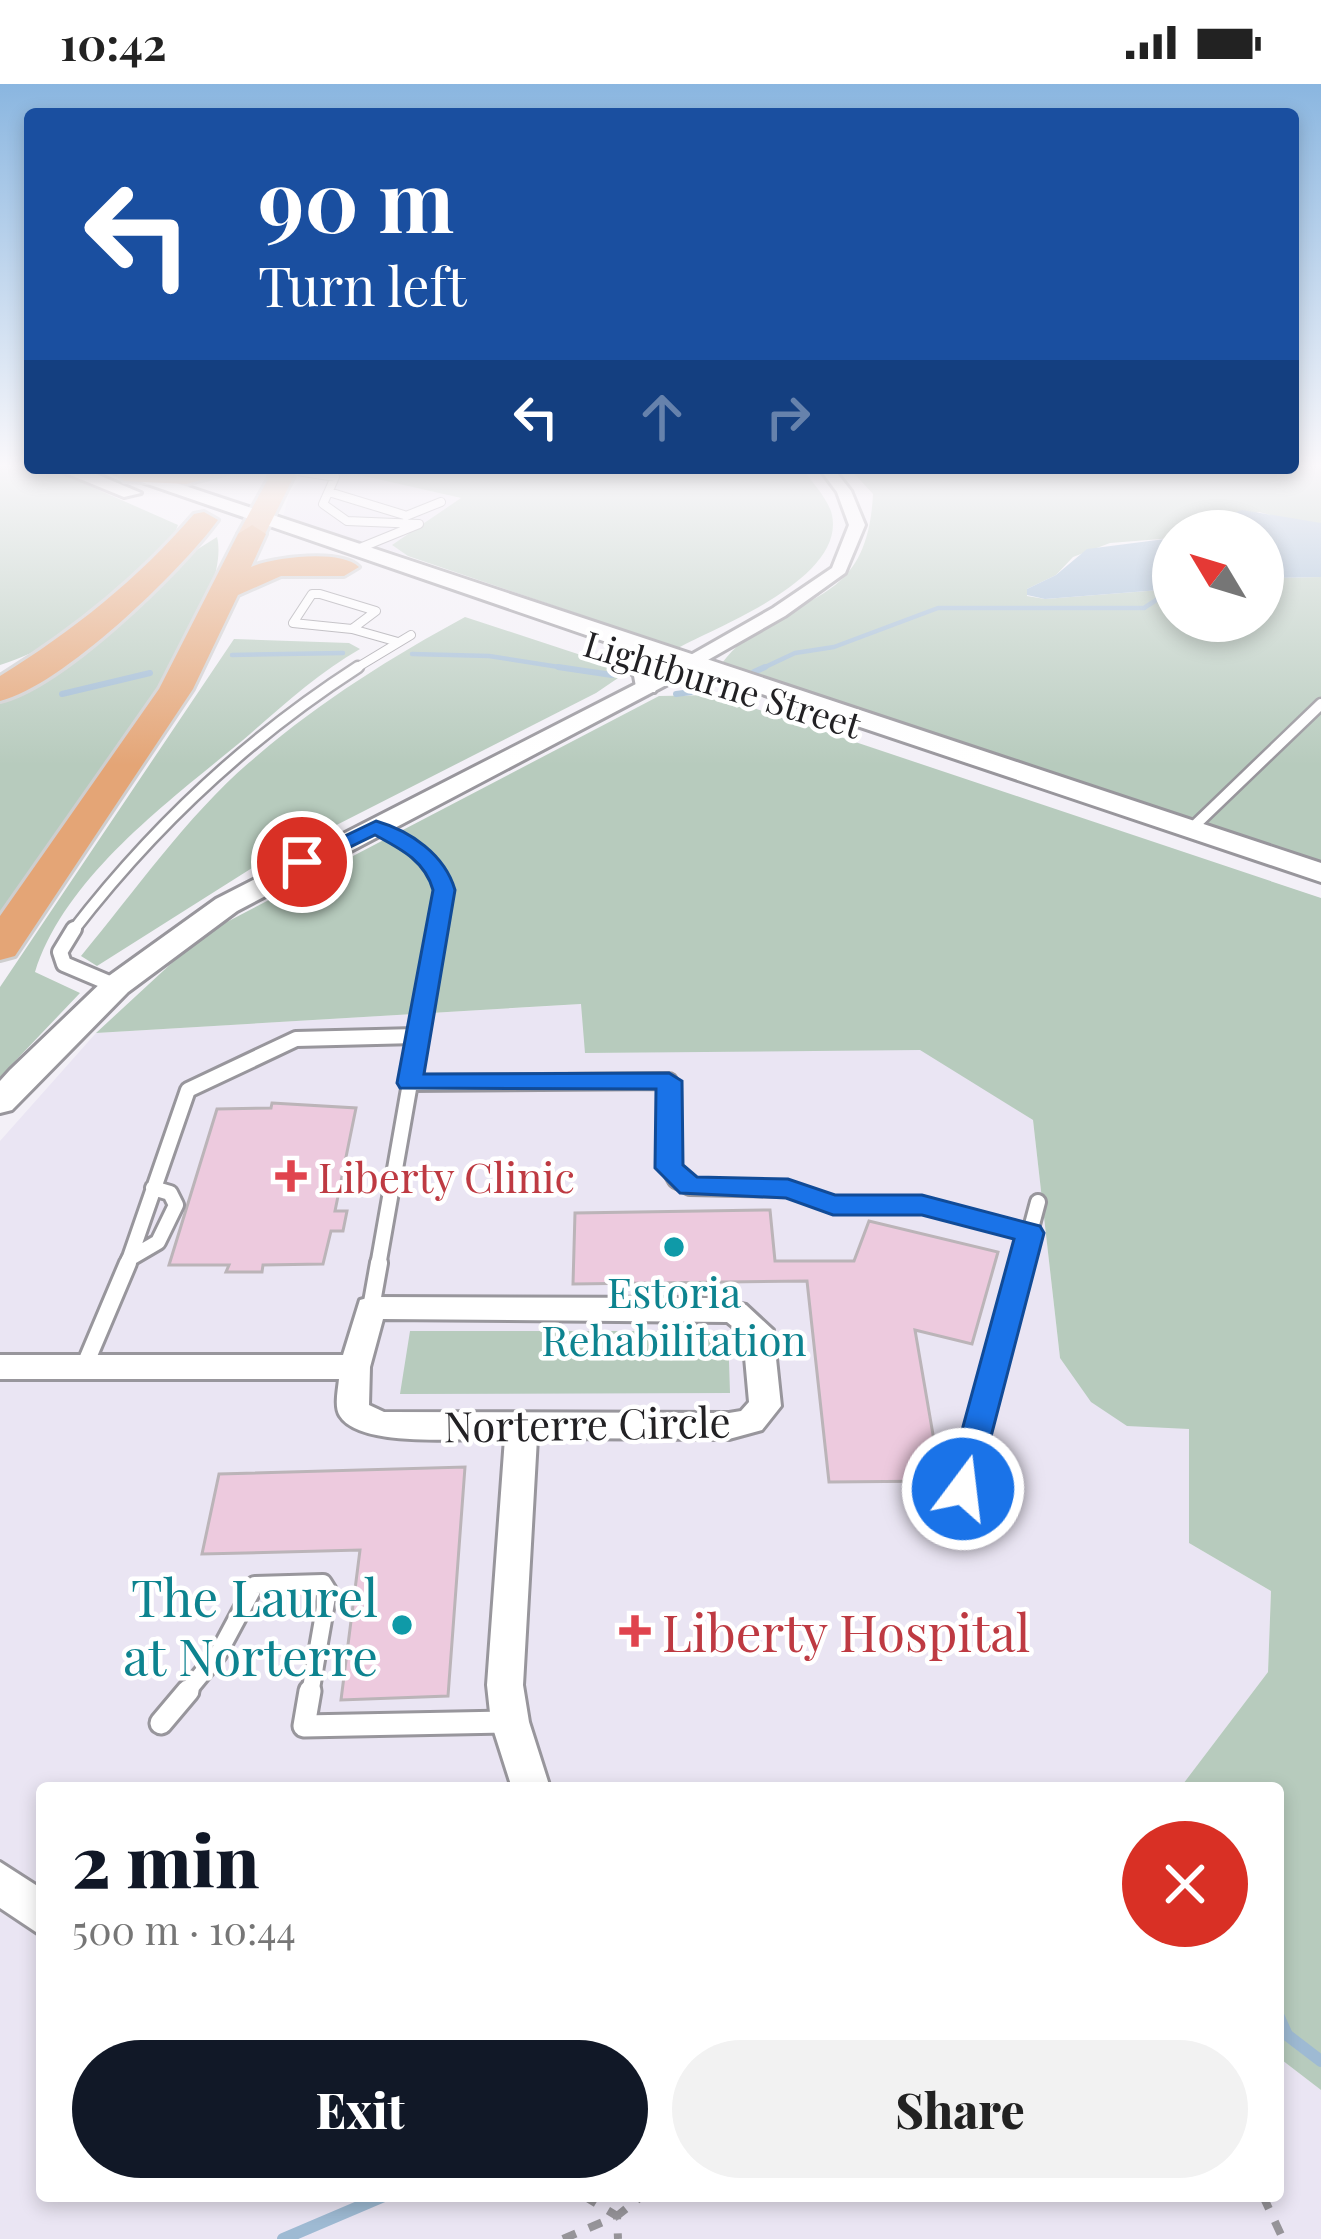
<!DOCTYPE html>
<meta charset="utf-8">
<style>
body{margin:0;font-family:"Playfair Display",serif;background:#f2f2f2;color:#222;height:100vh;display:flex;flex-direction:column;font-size:45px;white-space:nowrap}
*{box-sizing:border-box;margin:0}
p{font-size:39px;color:#767676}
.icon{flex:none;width:66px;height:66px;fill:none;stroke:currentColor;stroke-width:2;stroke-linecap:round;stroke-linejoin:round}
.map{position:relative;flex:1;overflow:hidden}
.drawer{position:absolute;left:36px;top:1698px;width:1248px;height:420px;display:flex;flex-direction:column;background:#fff;border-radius:12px;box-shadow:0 6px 18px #0003}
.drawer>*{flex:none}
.banner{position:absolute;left:24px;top:24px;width:1275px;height:366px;border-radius:12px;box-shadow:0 6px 18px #0003;background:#1a4fa0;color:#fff;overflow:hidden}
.needle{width:78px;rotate:308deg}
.controls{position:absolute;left:1152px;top:426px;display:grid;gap:24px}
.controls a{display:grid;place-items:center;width:132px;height:132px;border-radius:50%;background:#fff;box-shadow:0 6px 18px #0003;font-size:60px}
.pin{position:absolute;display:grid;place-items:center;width:102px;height:102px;color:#fff;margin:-51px;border:6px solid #fff;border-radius:50%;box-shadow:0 3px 12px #0007}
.me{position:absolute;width:132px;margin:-66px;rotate:15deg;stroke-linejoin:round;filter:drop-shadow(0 0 9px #0008)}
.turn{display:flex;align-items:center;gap:42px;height:252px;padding:0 36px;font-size:54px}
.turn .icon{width:156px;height:156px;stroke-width:2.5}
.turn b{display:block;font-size:84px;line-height:102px}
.lanes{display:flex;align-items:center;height:114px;padding:0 36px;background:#0003;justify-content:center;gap:60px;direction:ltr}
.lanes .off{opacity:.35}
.round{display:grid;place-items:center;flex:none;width:126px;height:126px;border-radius:63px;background:#f2f2f2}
.summary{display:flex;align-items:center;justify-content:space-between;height:204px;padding:0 36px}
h1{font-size:72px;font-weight:800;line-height:90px;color:#111827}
.primary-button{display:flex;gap:24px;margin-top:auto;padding:24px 36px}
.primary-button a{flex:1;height:138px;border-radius:72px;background:#111827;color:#fff;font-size:48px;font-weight:800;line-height:138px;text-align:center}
.primary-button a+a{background:#f2f2f2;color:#222}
.status{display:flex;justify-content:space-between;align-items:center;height:84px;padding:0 60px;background:#fff;direction:ltr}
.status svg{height:33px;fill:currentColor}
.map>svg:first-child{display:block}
</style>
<div class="status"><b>10:42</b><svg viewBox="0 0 49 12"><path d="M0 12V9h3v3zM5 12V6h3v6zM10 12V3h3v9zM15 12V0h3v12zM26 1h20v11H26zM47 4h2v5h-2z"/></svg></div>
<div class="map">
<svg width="1321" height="2155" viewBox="0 0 1321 2155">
<rect width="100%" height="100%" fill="#f3f0f7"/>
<path fill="#eae5f3" d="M311,384L360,390L463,415L392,461L408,472L283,433L289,410Z
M582,920L586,969L920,965L1033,1036L1060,1274L1189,1344V1459L1271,1507L1268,1588L1180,1704H42V2112H1278V1973L1321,2006V2155H0V1057L96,949Z"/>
<path fill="#b7cbbd" d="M0,379L49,384L178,441C157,499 57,564 0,581Z
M1293,379H1321V439H1300L1259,428L1227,439L1228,447H1173V454L1110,459L1073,473L1056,491L1027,505V512L1045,515L1173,505V537H1263V494L1321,493V780L722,579C780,503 867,536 873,410L849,384H1293Z
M329,384H802C811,397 829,416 832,431C845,494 723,540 678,564L408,472L392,461L461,414Z
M217,453C237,532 50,764 0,832V618L65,577L182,475Z
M465,533L599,577L621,592L596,609L252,784L97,882L81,872C137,805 190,727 258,671C321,617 393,572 465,533Z
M234,555L349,559L360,565C318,589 280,624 243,656C168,718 65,793 35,888L80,909L0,993V903Z
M715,611L1321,814V2006L1278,1973V1704H1180L1268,1588L1271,1507L1189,1459V1345L1127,1342L1091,1318L1060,1274L1033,1036L920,966L585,969L581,920L96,949L202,851L659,612Z
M410,1247H728L730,1309L400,1310Z"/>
<path fill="#9ebad3" d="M1242,426L1321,439V493L1263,494V447H1228L1224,433Z
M1173,454V505L1045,515L1027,511V505L1056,491L1087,465Z"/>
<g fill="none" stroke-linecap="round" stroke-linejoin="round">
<path stroke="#9ebad3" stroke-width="4.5" d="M412,570L489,572L578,586
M232,571L343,569
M759,586L795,569L834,563L938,524H1144L1173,505"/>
<path stroke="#9ebad3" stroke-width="6" d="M558,583L612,591
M754,588L765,583
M62,610L150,589
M676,610L699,607"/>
<path stroke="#9ebad3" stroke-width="12" d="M1278,1931L1287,1951L1321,1977
M283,2155L384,2112"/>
</g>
<path fill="#edcade" stroke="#bbb4b8" stroke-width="3" d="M272,1019L356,1024L335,1127H347L343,1147H331L323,1180L263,1181L262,1188H226L229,1181H169L217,1025L271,1024Z
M770,1126L775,1177H854L869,1137L998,1168L972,1260L915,1246L941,1397L829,1398L807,1197L573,1200L575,1129Z
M465,1383L448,1612L341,1616L360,1466L202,1470L219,1390Z"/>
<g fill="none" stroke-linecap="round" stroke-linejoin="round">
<defs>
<path id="service-far4" d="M285,385L335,393L323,420L347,437L419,440L355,466
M329,408L404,431
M406,432L441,418
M312,510H320L376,527L352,545L293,539Z
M352,545L398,558
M353,586L411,551"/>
<path id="service-far3" d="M376,743C433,777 449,776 437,848
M1191,745L1321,620
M72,848C152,744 248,654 358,583"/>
<path id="service-far2" d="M74,845L60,868L64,880L116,902
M409,999L669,997V1084L676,1096L690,1103L788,1105L833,1121H922L1030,1149
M129,1175L158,1158L176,1121L170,1109L153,1104
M127,1182L188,1006L296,955L416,952
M378,1182L437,845
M1021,1182L1038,1118"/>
<path id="service-far1" d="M371,1224L379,1179
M84,1283L128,1179
M937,1446L963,1405L1022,1179
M185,1610L218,1570L255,1501L323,1499L328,1507L310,1610"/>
<path id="service" d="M310,1607L304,1642L505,1638
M161,1639L188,1607"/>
<path id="minor" d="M819,384H833L851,407L865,441L845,489L785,532L685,589H673V581L773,524L832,484L849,441L837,408Z
M371,1213L714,1214L746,1221L773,1246L781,1322L762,1346L729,1355L537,1354L523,1601L529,1638L550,1704H512L491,1638L487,1601L505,1354C469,1354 360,1365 340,1332C334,1323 338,1306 339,1295H0V1271H343L360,1216ZM383,1235L727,1238L743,1251L749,1318L741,1327L729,1329L384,1328L369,1321L370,1283Z
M0,1778L42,1805V1852L0,1824Z"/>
<path id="tertiary" d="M679,578L687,580V590L237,827L128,908L12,1026L0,1029V997L10,986L106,894L216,815Z"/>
<path id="secondary" d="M53,384H82L141,409L124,413Z
M101,384H131L1321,779V798L640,569L660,591L655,608H637L634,592L611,568L618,562Z"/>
<path id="trunk" d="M133,384H231L228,389L186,400L124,397L120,392L124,387Z
M274,384H298L262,456H242L238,450Z"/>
<path id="motorway" d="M204,428L218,436C180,488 62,602 0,617V592C73,547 138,495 194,430Z
M252,441L266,450L251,483C274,473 341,465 359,483L344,492H281L238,511L193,605L15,872L0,876V832L159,605L238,450Z"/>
</defs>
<use href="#service-far4" stroke="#98969c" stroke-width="10"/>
<use href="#service-far3" stroke="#98969c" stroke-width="15"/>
<use href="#service-far2" stroke="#98969c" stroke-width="20"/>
<use href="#service-far1" stroke="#98969c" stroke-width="22"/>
<use href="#service" stroke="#98969c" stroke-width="27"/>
<use href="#minor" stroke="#98969c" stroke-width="6"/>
<use href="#tertiary" stroke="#98969c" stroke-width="6"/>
<use href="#secondary" stroke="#98969c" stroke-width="6"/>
<use href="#trunk" stroke="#cececf" stroke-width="6"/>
<use href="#motorway" stroke="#cececf" stroke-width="6"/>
<path stroke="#969499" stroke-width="8" stroke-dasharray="14 14" stroke-linecap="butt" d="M584,2112L617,2132L618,2155
M1263,2112L1283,2155
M563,2155L617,2132L642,2112"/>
<use href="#service-far4" stroke="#fff" stroke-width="8"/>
<use href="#service-far3" stroke="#fff" stroke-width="10"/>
<use href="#service-far2" stroke="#fff" stroke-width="14"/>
<use href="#service-far1" stroke="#fff" stroke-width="16"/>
<use href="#service" stroke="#fff" stroke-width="21"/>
<use href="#minor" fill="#fff" fill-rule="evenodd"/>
<use href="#tertiary" fill="#fff" fill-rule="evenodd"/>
<use href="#secondary" fill="#fff" fill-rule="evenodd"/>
<use href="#trunk" fill="#eab792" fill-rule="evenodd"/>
<use href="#motorway" fill="#e4a576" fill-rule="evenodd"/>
</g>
<linearGradient id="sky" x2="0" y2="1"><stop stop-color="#8ab6e0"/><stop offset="0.56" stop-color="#faf8fb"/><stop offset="1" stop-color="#faf8fb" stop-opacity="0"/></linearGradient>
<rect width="1321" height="681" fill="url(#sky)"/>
<path fill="#1a73e8" stroke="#114b97" stroke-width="3" d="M376,737C411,747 445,771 455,806L424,990L669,989L682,997L683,1081L697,1093L788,1095L835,1111H922L1040,1142L1044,1149L975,1414L963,1418L951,1414L946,1405L1014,1155L922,1131H833L786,1114L680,1109L655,1084L656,1005L400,1004L397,999L433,806C425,777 401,765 375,751L309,783H294L291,778Z"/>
<g fill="#e0444e" stroke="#fff" stroke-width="4.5">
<path d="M285 1074h12v12h12v12h-12v12h-12v-12h-12v-12h12z"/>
<path d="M629 1529h12v12h12v12h-12v12h-12v-12h-12v-12h12z"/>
</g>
<g fill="#0f9aa8" stroke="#fff" stroke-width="4.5">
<circle cx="674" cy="1163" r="12"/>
<circle cx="402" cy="1541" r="12"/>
</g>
<g text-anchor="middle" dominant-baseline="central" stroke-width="9" stroke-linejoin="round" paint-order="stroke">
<g font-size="36" fill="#222124" stroke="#fff">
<text transform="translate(723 599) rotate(17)">Lightburne Street</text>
</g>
<g font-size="42" fill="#be3a42" stroke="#fff" text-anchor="start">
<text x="318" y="1092">Liberty Clinic</text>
</g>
<g font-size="42" fill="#0d838f" stroke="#fff">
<text x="674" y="1207">Estoria<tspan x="674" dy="48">Rehabilitation</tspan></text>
</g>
<g font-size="42" fill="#222124" stroke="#fff">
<text transform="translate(587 1339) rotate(-1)">Norterre Circle</text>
</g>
<g font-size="51" fill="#0d838f" stroke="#fff" text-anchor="end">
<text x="378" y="1512">The Laurel<tspan x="378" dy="59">at Norterre</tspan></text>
</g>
<g font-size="51" fill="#be3a42" stroke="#fff" text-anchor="start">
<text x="662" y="1547">Liberty Hospital</text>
</g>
</g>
</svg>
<div class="controls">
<a><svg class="needle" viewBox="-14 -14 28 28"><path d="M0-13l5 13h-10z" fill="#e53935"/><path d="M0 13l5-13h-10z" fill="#767676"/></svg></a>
</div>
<div class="pin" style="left:302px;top:778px;background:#d93025"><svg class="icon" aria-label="arrive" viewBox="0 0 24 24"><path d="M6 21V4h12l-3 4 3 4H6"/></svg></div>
<svg class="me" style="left:963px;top:1405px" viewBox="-20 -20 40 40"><circle r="17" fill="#1a73e8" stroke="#fff" stroke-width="3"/><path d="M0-11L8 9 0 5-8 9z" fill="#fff"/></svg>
<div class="banner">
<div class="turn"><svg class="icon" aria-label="left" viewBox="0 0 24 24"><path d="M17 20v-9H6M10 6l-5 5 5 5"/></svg><div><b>90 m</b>Turn left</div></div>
<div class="lanes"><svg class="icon" aria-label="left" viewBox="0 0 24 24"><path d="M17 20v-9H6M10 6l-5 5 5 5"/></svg><svg class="icon off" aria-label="ahead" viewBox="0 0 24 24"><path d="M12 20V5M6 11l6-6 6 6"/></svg><svg class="icon off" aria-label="right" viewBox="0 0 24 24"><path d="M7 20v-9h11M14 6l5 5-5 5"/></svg></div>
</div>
<section class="drawer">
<div class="summary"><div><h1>2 min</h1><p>500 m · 10:44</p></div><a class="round" style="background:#d93025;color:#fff"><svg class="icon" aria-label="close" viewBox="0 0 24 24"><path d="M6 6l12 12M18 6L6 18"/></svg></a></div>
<div class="primary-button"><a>Exit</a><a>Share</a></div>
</section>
</div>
